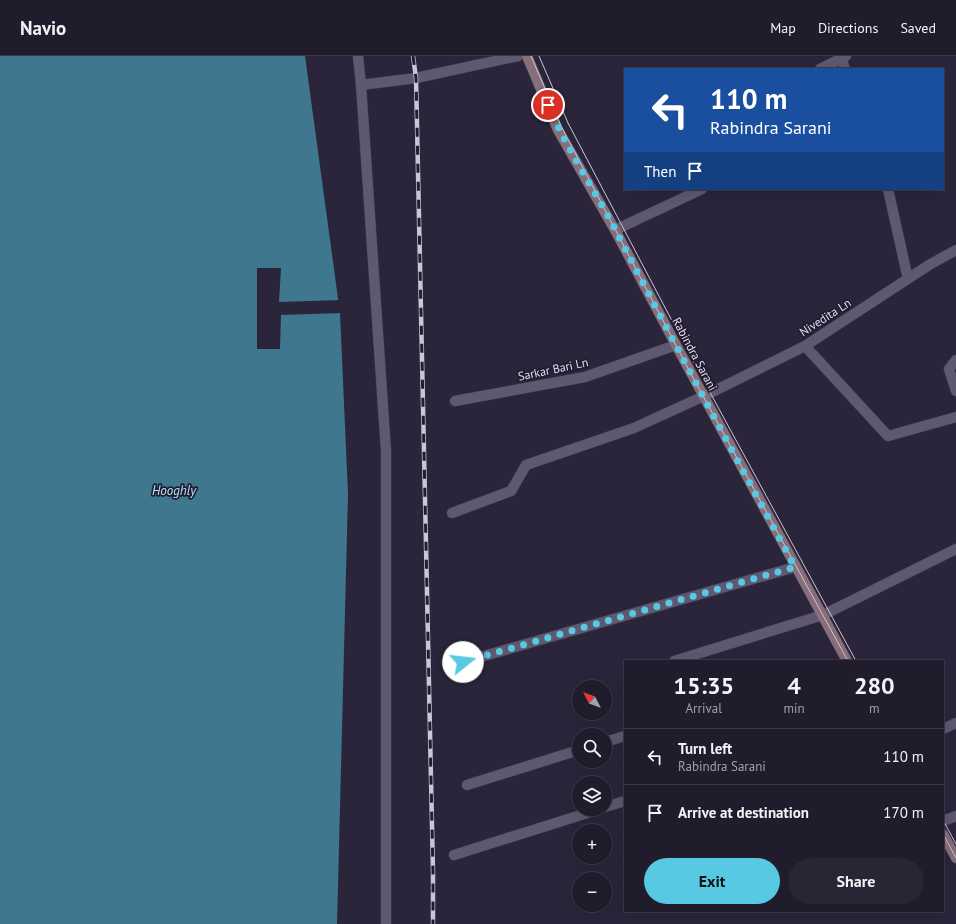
<!DOCTYPE html>
<meta charset="utf-8">
<style>
body{margin:0;font-family:"PT Sans",sans-serif;background:#282534;color:#f1f3f6;height:100vh;display:flex;flex-direction:column;font-size:15px;white-space:nowrap}
*{box-sizing:border-box;margin:0}
p{font-size:13px;color:#a2a1a9}
.icon{flex:none;width:22px;height:22px;fill:none;stroke:currentColor;stroke-width:2;stroke-linecap:round;stroke-linejoin:round}
.map{position:relative;flex:1;overflow:hidden}
.details{position:absolute;left:624px;top:604px;width:320px;height:252px;display:flex;flex-direction:column;background:#201c2c;border-radius:0px;box-shadow:0 4px 16px #0002,0 0 0 1px #3d3a48}
.details>*{flex:none}
.banner{position:absolute;left:624px;top:12px;width:320px;height:122px;border-radius:0px;box-shadow:0 4px 16px #0002,0 0 0 1px #3d3a48;background:#1a4fa0;color:#fff;overflow:hidden}
.needle{width:26px;rotate:312deg}
.buttons{position:absolute;left:572px;top:624px;display:grid;gap:8px}
.buttons a{display:grid;place-items:center;width:40px;height:40px;border-radius:50%;background:#201c2c;box-shadow:0 4px 16px #0002,0 0 0 1px #3d3a48;font-size:20px}
.pin{position:absolute;display:grid;place-items:center;width:34px;height:34px;color:#fff;margin:-17px;border:2px solid #fff;border-radius:50%;box-shadow:0 1px 4px #0007}
.me{position:absolute;width:44px;margin:-22px;rotate:74deg;stroke-linejoin:round;filter:drop-shadow(0 0 3px #0008)}
.turn{display:flex;align-items:center;gap:14px;height:84px;padding:0 20px;font-size:18px}
.turn .icon{width:52px;height:52px;stroke-width:2.5}
.turn b{display:block;font-size:28px;line-height:34px}
.then{display:flex;align-items:center;height:38px;padding:0 20px;background:#0003;gap:8px;font-size:15px}
.eta{display:flex;justify-content:space-evenly;align-items:center;height:68px;text-align:center}
.eta b{font-size:24px;font-weight:700;line-height:28px}
.button{display:flex;gap:8px;margin-top:auto;padding:8px 20px}
.button a{flex:1;height:46px;border-radius:24px;background:#57c9e3;color:#111;font-size:16px;font-weight:700;line-height:46px;text-align:center}
.button a+a{background:#282534;color:#f1f3f6}
ul{padding:0;list-style:none}
li{display:flex;align-items:center;gap:12px;height:56px;padding:0 20px;border-top:1px solid #3d3a48}
li div{flex:1}
li b{display:block;font-size:15px}
li em{font-style:normal}
header{display:flex;align-items:center;gap:24px;box-sizing:border-box;height:56px;padding:0 20px;background:#201c2c;border-bottom:1px solid #3d3a48}
header strong{font-size:19px}
nav{display:flex;gap:22px;margin-inline-start:auto;font-size:14px}
.map>svg:first-child{display:block}
</style>
<header>
<strong>Navio</strong>
<nav><a>Map</a><a>Directions</a><a>Saved</a></nav>
</header>
<div class="map">
<svg width="956" height="868" viewBox="0 0 956 868">
<rect width="100%" height="100%" fill="#2b253b"/>
<path fill="#3e778e" d="M0,0H305L340,257L348,438L337,868H0Z"/>
<path fill="#2b253b" d="M257,212H281L279,246L341,244L342,257L281,259L280,293H257Z"/>
<g fill="none" stroke-linecap="round" stroke-linejoin="round">
<defs>
<path id="lane" d="M452,457L511,435L526,409L634,372L704,340
M674,605L823,559
M463,606L795,511
M943,673L956,667
M605,686L625,680
M467,729L579,694
M605,751L625,745
M943,765L956,760
M454,799L600,753"/>
<path id="street" d="M358,0L361,29L386,395V868
M841,2L845,13
M820,13L846,0
M361,29L416,22L518,0
M888,133L908,223
M615,174L702,133
M805,290L888,380L956,361
M956,304L949,313L956,335
M704,340L805,290L929,209L956,194
M455,345L585,321L676,289
M823,559L956,493"/>
<path id="secondary" d="M527,0L558,74L615,174L676,289L847,605
M943,778L956,802"/>
</defs>
<use href="#lane" stroke="#444052" stroke-width="11"/>
<use href="#street" stroke="#444052" stroke-width="11"/>
<use href="#secondary" stroke="#444052" stroke-width="11"/>
<use href="#lane" stroke="#5e5971" stroke-width="10"/>
<use href="#street" stroke="#5e5971" stroke-width="10"/>
<use href="#secondary" stroke="#886e7a" stroke-width="10"/>
<path stroke="#c9c6d5" stroke-width="1" d="M531,0L561,70L691,318L848,605
M539,0L568,67L700,318L856,605
M943,764L956,788
M943,778L956,802"/>
<defs>
<path id="rail" d="M413,0L416,22L433,816V868"/>
</defs>
<use href="#rail" stroke="#c9c6d5" stroke-width="4.5"/>
<use href="#rail" stroke="#211c30" stroke-width="3" stroke-dasharray="9" stroke-linecap="butt"/>
</g>
<g fill="none" stroke-linecap="round" stroke-linejoin="round">
<path stroke="#57c9e3" stroke-width="7" stroke-dasharray="0 12.6" d="M463,606L795,511C735,400 675,289 617,177C595,134 567,94 548,49"/>
</g>
<g text-anchor="middle" dominant-baseline="central" stroke-width="3.5" stroke-linejoin="round" paint-order="stroke">
<g font-size="12" fill="#e1deec" stroke="#211c30">
<text transform="translate(825 261) rotate(-33)">Nivedita Ln</text>
<text transform="translate(695 298) rotate(62)">Rabindra Sarani</text>
<text transform="translate(553 313) rotate(-12)">Sarkar Bari Ln</text>
</g>
<g font-size="13" font-style="italic" fill="#b2e5fa" stroke="#211c30">
<text x="174" y="434">Hooghly</text>
</g>
</g>
</svg>
<div class="buttons">
<a><svg class="needle" viewBox="-14 -14 28 28"><path d="M0-13l5 13h-10z" fill="#e53935"/><path d="M0 13l5-13h-10z" fill="#a2a1a9"/></svg></a>
<a><svg class="icon" aria-label="search" viewBox="0 0 24 24"><circle cx="10" cy="10" r="6"/><path d="M15 15l6 6"/></svg></a>
<a><svg class="icon" aria-label="layers" viewBox="0 0 24 24"><path d="M12 4l9 5-9 5-9-5zM3 14l9 5 9-5"/></svg></a>
<a>+</a>
<a>−</a>
</div>
<div class="pin" style="left:548px;top:49px;background:#d93025"><svg class="icon" aria-label="arrive" viewBox="0 0 24 24"><path d="M6 21V4h12l-3 4 3 4H6"/></svg></div>
<svg class="me" style="left:463px;top:606px" viewBox="-20 -20 40 40"><circle r="19" fill="#fff"/><path d="M0-13L10 11 0 6-10 11z" fill="#57c9e3"/></svg>
<div class="banner">
<div class="turn"><svg class="icon" aria-label="left" viewBox="0 0 24 24"><path d="M17 20v-9H6M10 6l-5 5 5 5"/></svg><div><b>110 m</b>Rabindra Sarani</div></div>
<div class="then">Then<svg class="icon" aria-label="arrive" viewBox="0 0 24 24"><path d="M6 21V4h12l-3 4 3 4H6"/></svg></div>
</div>
<section class="details">
<div class="eta">
<div><b>15:35</b><p>Arrival</p></div>
<div><b>4</b><p>min</p></div>
<div><b>280</b><p>m</p></div>
</div>
<ul>
<li><svg class="icon" aria-label="left" viewBox="0 0 24 24"><path d="M17 20v-9H6M10 6l-5 5 5 5"/></svg><div><b>Turn left</b><p>Rabindra Sarani</p></div><em>110 m</em></li>
<li><svg class="icon" aria-label="arrive" viewBox="0 0 24 24"><path d="M6 21V4h12l-3 4 3 4H6"/></svg><div><b>Arrive at destination</b></div><em>170 m</em></li>
</ul>
<div class="button"><a>Exit</a><a>Share</a></div>
</section>
</div>
